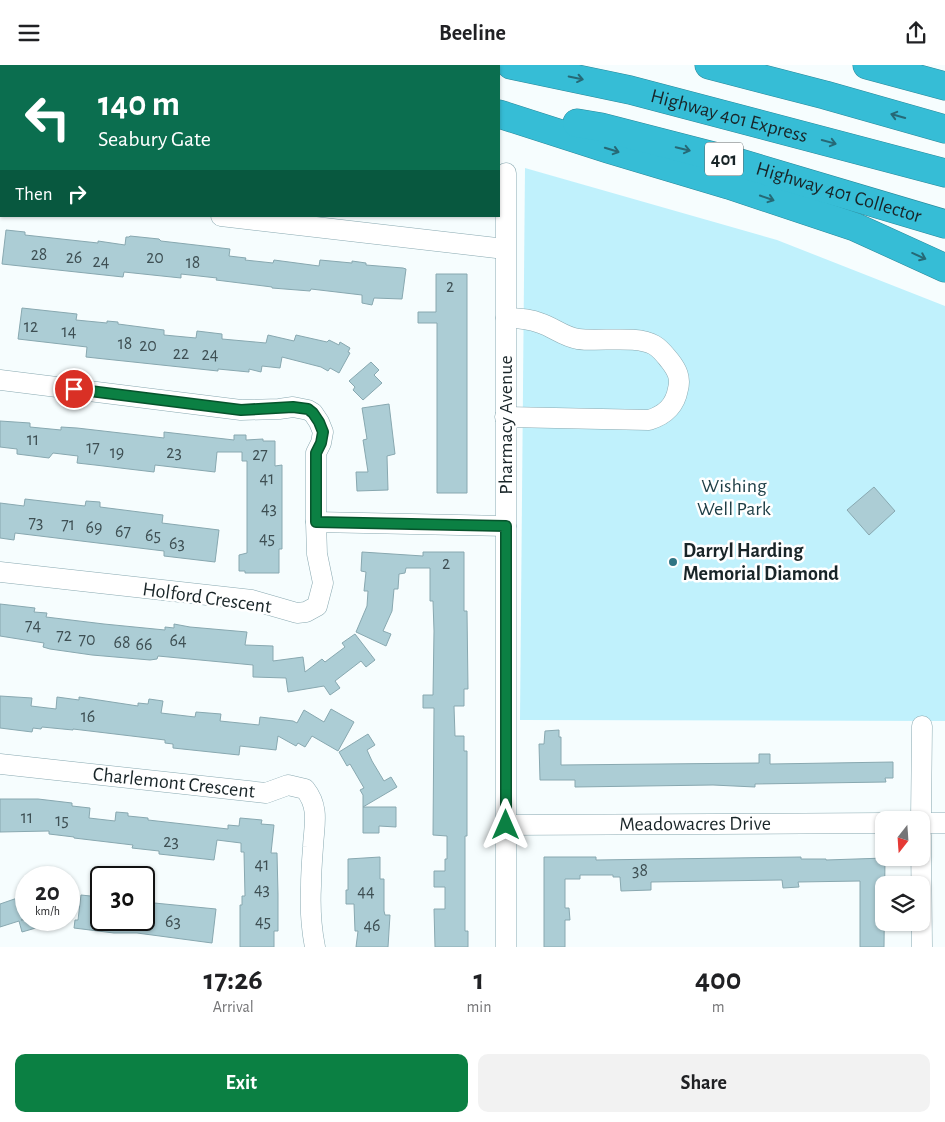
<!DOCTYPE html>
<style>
body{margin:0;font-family:"Alegreya Sans",sans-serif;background:#f2f2f2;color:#202124;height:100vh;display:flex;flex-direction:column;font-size:19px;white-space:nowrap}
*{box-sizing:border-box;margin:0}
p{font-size:16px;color:#757577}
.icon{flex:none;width:28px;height:28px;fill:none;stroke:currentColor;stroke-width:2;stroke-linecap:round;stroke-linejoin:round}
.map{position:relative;height:882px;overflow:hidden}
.side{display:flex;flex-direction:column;background:#fff;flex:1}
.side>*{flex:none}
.hud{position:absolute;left:0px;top:0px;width:500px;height:152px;box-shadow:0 1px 4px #0004;background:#0b6e4f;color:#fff;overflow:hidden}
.needle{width:32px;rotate:197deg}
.controls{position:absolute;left:875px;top:746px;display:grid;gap:10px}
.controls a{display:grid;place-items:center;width:55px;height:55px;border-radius:10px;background:#fff;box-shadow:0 1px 4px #0004;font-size:25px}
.speed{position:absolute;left:15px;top:801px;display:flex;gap:10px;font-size:25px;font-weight:700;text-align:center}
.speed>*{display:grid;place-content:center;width:65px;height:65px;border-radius:50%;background:#fff;box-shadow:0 1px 4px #0004;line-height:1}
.speed small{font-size:12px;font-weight:400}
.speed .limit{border:2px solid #111;border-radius:8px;background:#fff;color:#111}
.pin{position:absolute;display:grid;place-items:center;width:42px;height:42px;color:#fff;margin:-21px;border:2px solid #fff;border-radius:50%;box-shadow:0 1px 5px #0007}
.me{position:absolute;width:55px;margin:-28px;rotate:0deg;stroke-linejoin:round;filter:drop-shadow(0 0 4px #0008)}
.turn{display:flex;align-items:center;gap:18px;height:105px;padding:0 15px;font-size:22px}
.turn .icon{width:65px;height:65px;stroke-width:2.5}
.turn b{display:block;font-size:35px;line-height:42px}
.then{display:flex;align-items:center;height:48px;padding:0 15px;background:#0003;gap:10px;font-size:19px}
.eta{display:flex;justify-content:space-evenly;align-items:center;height:85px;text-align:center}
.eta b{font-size:30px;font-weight:700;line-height:35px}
.cta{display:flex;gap:10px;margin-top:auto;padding:10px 15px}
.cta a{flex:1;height:58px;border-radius:10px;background:#0b8043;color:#fff;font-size:20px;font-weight:700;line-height:58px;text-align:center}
.cta a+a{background:#f2f2f2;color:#202124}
header{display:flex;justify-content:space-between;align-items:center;height:65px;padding:0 15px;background:#fff;font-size:22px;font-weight:700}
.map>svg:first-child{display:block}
</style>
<header><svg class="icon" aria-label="menu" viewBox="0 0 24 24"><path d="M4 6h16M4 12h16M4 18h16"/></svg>Beeline<svg class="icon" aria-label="share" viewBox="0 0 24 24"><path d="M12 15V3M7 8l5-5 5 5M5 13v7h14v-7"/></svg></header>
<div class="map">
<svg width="945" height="882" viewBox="0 0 945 882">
<rect width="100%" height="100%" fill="#f6fdfe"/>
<path fill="#c0f1fc" d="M525,103L777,175L945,241V656L520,655Z"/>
<path fill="#accdd5" stroke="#88a8b0" d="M6,165L25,167V170L98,178V176L125,180L126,172H129L130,171L159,174L161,176L230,184L229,191L246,193L245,195L273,198L274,195L319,201L320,195L352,198V196L366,198V200L403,203L406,204L402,234L374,233L372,240L362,238V230L311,224L310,226L272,223V222L216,215L217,213L181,209V213L124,207L123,212L2,199Z
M436,209H467V428H437V258H418V247H436Z
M22,243L77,249L76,255L107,258V256L118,257V259L164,265V270L196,273L197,266L222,269V274L266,278L268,270L294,276L296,270L327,277L329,275L339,280L340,277L350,283L348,287L350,288L339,308L330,303L328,306L321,302L282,292L280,303L262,301L261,307L249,304V307L218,304V306L86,292L87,282L18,274Z
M371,297L379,305L374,310L382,318L363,335L353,325L355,322L349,316Z
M389,339L395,389L387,391L388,425L357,426L356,407H368L363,375L367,374L362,343Z
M0,356L30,358V362L61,365V362L77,363L164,373V367L234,375V370H246V375L263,374V376H275V401L282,400V484H279V508H245V506H239V490L247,488V396H242V387H217L215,407L155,400L154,407L95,400L77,398L78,391L53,388L49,393L17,389V384L0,382Z
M874,422L895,446L869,470L847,445Z
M25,434L85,441L86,436L100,437V442L163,450L162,458L219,465L215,497L164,491V486L15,468L14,475L0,473V438L24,441Z
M362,487L423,491V487H464V546H467L468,624H464V641H454L455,671H464V686H467V771H465V866H468V882H435L434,844H445V822H434V806H445V794H447V771L433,770L434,643H423V630H433L434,566L433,536H430V503H406L405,508L399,509L398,524H394L392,546L383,566L391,569L386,581L356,567L367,541L368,526H364L366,507L361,506Z
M0,539L35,543L34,547L47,548L46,552L104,559L165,565V562L174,563V559L190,562L247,567L245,580L273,581V596L303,592L305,607L322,594L325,597L345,582L342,578L355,569L375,595L366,602L361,596L335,616L340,623L330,630L324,621L288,627L286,613L253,612V600L158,591L157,594L150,595L92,590L50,584L43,582L44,578L0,571Z
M0,631L32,633L31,641L56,644L57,632L79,635V632L138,641V638L148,639L149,634L163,636L161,648L195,652L196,647L221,649L220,656L259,660L260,652L293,656L297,658L304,645L324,657L331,644L354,657L338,686L312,671L305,682L298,678L296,681L278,671L276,685L240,681L239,690L173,683V679L165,678V675L73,664V665L42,662L41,664L33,663L32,667L0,663Z
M559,665V672H561V700L759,698V689H770V699L893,697V713H885L886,717L755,719V722L713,720L575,722V715H540L539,679H544L545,666Z
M368,669L375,680L367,685L372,696L384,716L391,712L397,722L363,742V730L360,725L364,723L350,699L347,701L339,687Z
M0,734H38L72,738V741L90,743L89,753L115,756L116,747L128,748V751L148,753V755L228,764V760L239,761L240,753L262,755L261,759L274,760L271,788H277L278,829V866H274V882H240V840H242V831H245L244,787H241V778L217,775L214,795L159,789V786L132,783L133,780L74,773V772L49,769V766L0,767Z
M363,742H396V762L379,761V768H363Z
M380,792V814H384V846L385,850H390L388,882H356L358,866H355L354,839H346V825H348V794Z
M544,792H596V795L801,792V794H826V795L885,793L884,882H860V816L798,817L799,822L783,823L782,815L651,817V825L621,826L620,812H613V810H580V814H565V843H569L570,855H565V882H544Z
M26,830V853L21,855H52L53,858L22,867L19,856L0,862V839Z
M81,830L100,832L97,855H144V837L216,844L212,878L137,868H114L74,863L75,855H78Z"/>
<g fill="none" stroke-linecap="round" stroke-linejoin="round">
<defs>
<g id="minor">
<path d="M506,108V882"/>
<path d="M0,125H1"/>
<path d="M221,151L505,184"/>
<path d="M0,315L241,345L279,344L293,342L308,345L313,348L319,357L323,367L321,378L316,388V457L317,489L323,518L317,541L306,547L297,548L252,535L0,507"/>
<path d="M505,352L649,355C665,350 675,341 678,324C681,313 677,305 670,296C665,290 661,284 654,280C637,270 599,277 578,274C564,272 553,262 540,258C530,254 516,253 506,253"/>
<path d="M316,457L506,461"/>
<path id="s1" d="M0,699L266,728L288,720L305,724C320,743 314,760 313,782C312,795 311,808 311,821C310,841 311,862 315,882"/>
<path d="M921,755L922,661"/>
<path d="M921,758H945"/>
<path id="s2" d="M506,760L884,758"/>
<path d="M921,770L922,882"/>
</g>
<g id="highway">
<path d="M203,0L213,1"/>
<path id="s3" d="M511,0L630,25L945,108"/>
<path d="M709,0L825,30L945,64"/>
<path d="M867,0L945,21"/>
<path d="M499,49L608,84L729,120L855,162L945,203"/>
<path id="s4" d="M577,58L601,62L733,96L945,159"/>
</g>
</defs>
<use href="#minor" stroke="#89a9b1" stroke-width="21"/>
<use href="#highway" stroke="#2c8899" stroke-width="29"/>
<use href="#minor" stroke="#fff" stroke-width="20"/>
<use href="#highway" stroke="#36bdd6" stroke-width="28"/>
</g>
<defs><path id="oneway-shaft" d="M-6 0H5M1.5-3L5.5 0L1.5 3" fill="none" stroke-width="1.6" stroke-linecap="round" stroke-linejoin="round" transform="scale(1.25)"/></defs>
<g stroke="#266976">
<use href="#oneway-shaft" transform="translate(576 13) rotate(12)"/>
<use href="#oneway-shaft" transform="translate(898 51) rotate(-164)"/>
<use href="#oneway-shaft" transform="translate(829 77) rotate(15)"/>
<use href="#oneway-shaft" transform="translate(683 84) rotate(14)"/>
<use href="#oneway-shaft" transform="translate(612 85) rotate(17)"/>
<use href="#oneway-shaft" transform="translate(767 133) rotate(19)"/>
<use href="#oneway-shaft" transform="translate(919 191) rotate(24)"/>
</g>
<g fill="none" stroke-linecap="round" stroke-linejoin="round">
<defs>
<path id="route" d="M74,324L241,345L293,342L308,344L313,348L319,357L323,367L321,378L316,388V457L506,461V760"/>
</defs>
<use href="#route" stroke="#07532c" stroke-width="12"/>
<use href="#route" stroke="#0b8043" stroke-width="9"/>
</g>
<circle fill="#2f7483" stroke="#fff" stroke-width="2" cx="673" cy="497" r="5"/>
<g text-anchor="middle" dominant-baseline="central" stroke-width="5" stroke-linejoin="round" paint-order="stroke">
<g font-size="18" fill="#3e4f53">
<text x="39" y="190">28</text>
<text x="74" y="193">26</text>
<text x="155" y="193">20</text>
<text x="101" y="197">24</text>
<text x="193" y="198">18</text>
<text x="450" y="222">2</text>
<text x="31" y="262">12</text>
<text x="69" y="267">14</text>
<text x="125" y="279">18</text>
<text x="148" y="281">20</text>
<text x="181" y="289">22</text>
<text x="210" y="290">24</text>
<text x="33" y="375">11</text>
<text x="93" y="383">17</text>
<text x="117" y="388">19</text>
<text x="174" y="388">23</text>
<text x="260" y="390">27</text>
<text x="267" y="414">41</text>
<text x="269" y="444">43</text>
<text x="36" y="458">73</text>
<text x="68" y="460">71</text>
<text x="94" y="463">69</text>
<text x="123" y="467">67</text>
<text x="153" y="471">65</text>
<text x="267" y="474">45</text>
<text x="177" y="479">63</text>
<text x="446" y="499">2</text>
<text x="33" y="561">74</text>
<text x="64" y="571">72</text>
<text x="87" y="575">70</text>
<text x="178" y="576">64</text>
<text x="122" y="578">68</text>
<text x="144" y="580">66</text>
<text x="88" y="652">16</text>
<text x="27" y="753">11</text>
<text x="62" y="756">15</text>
<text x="171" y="777">23</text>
<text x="262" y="800">41</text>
<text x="640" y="806">38</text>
<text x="262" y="825">43</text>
<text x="366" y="827">44</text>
<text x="173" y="857">63</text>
<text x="263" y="857">45</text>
<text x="372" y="861">46</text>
</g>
<rect fill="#fff" stroke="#5e6668" stroke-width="1" x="705" y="77.5" width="38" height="33" rx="4"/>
<g font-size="19" font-weight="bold" fill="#192528">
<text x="724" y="94">401</text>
</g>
<g font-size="20" fill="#192528" stroke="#fff">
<text stroke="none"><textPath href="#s3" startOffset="224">Highway 401 Express</textPath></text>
<text stroke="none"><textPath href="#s4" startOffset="271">Highway 401 Collector</textPath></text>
<text transform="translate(506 360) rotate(-90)">Pharmacy Avenue</text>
<text transform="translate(207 533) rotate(8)">Holford Crescent</text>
<text stroke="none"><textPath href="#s1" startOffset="175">Charlemont Crescent</textPath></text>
<text stroke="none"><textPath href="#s2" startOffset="189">Meadowacres Drive</textPath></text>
</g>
<g font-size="20" fill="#1c3d45" stroke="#fff">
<text x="734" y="421">Wishing<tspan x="734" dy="23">Well Park</tspan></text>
</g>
<g font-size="20" font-weight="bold" fill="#192528" stroke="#fff" text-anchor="start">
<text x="683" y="486">Darryl Harding<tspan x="683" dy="23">Memorial Diamond</tspan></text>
</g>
</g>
</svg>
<div class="controls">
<a><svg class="needle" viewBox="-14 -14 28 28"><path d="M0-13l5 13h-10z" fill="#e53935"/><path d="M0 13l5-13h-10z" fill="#757577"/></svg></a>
<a><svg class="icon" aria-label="layers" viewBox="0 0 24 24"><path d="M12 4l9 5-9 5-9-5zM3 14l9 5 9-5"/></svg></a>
</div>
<div class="speed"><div>20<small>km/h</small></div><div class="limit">30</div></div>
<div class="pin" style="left:74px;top:324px;background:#d93025"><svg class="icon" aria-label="arrive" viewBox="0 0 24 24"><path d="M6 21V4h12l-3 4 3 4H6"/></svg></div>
<svg class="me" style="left:506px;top:760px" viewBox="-20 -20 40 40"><path d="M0-17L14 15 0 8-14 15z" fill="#0b8043" stroke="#fff" stroke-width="4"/></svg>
<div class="hud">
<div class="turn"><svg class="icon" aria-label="left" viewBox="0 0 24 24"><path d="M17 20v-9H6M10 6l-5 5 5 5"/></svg><div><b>140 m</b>Seabury Gate</div></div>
<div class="then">Then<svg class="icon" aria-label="right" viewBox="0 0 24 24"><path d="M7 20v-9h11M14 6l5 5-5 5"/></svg></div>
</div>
</div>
<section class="side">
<div class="eta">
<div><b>17:26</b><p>Arrival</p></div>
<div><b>1</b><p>min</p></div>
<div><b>400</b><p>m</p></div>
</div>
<div class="cta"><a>Exit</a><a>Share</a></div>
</section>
